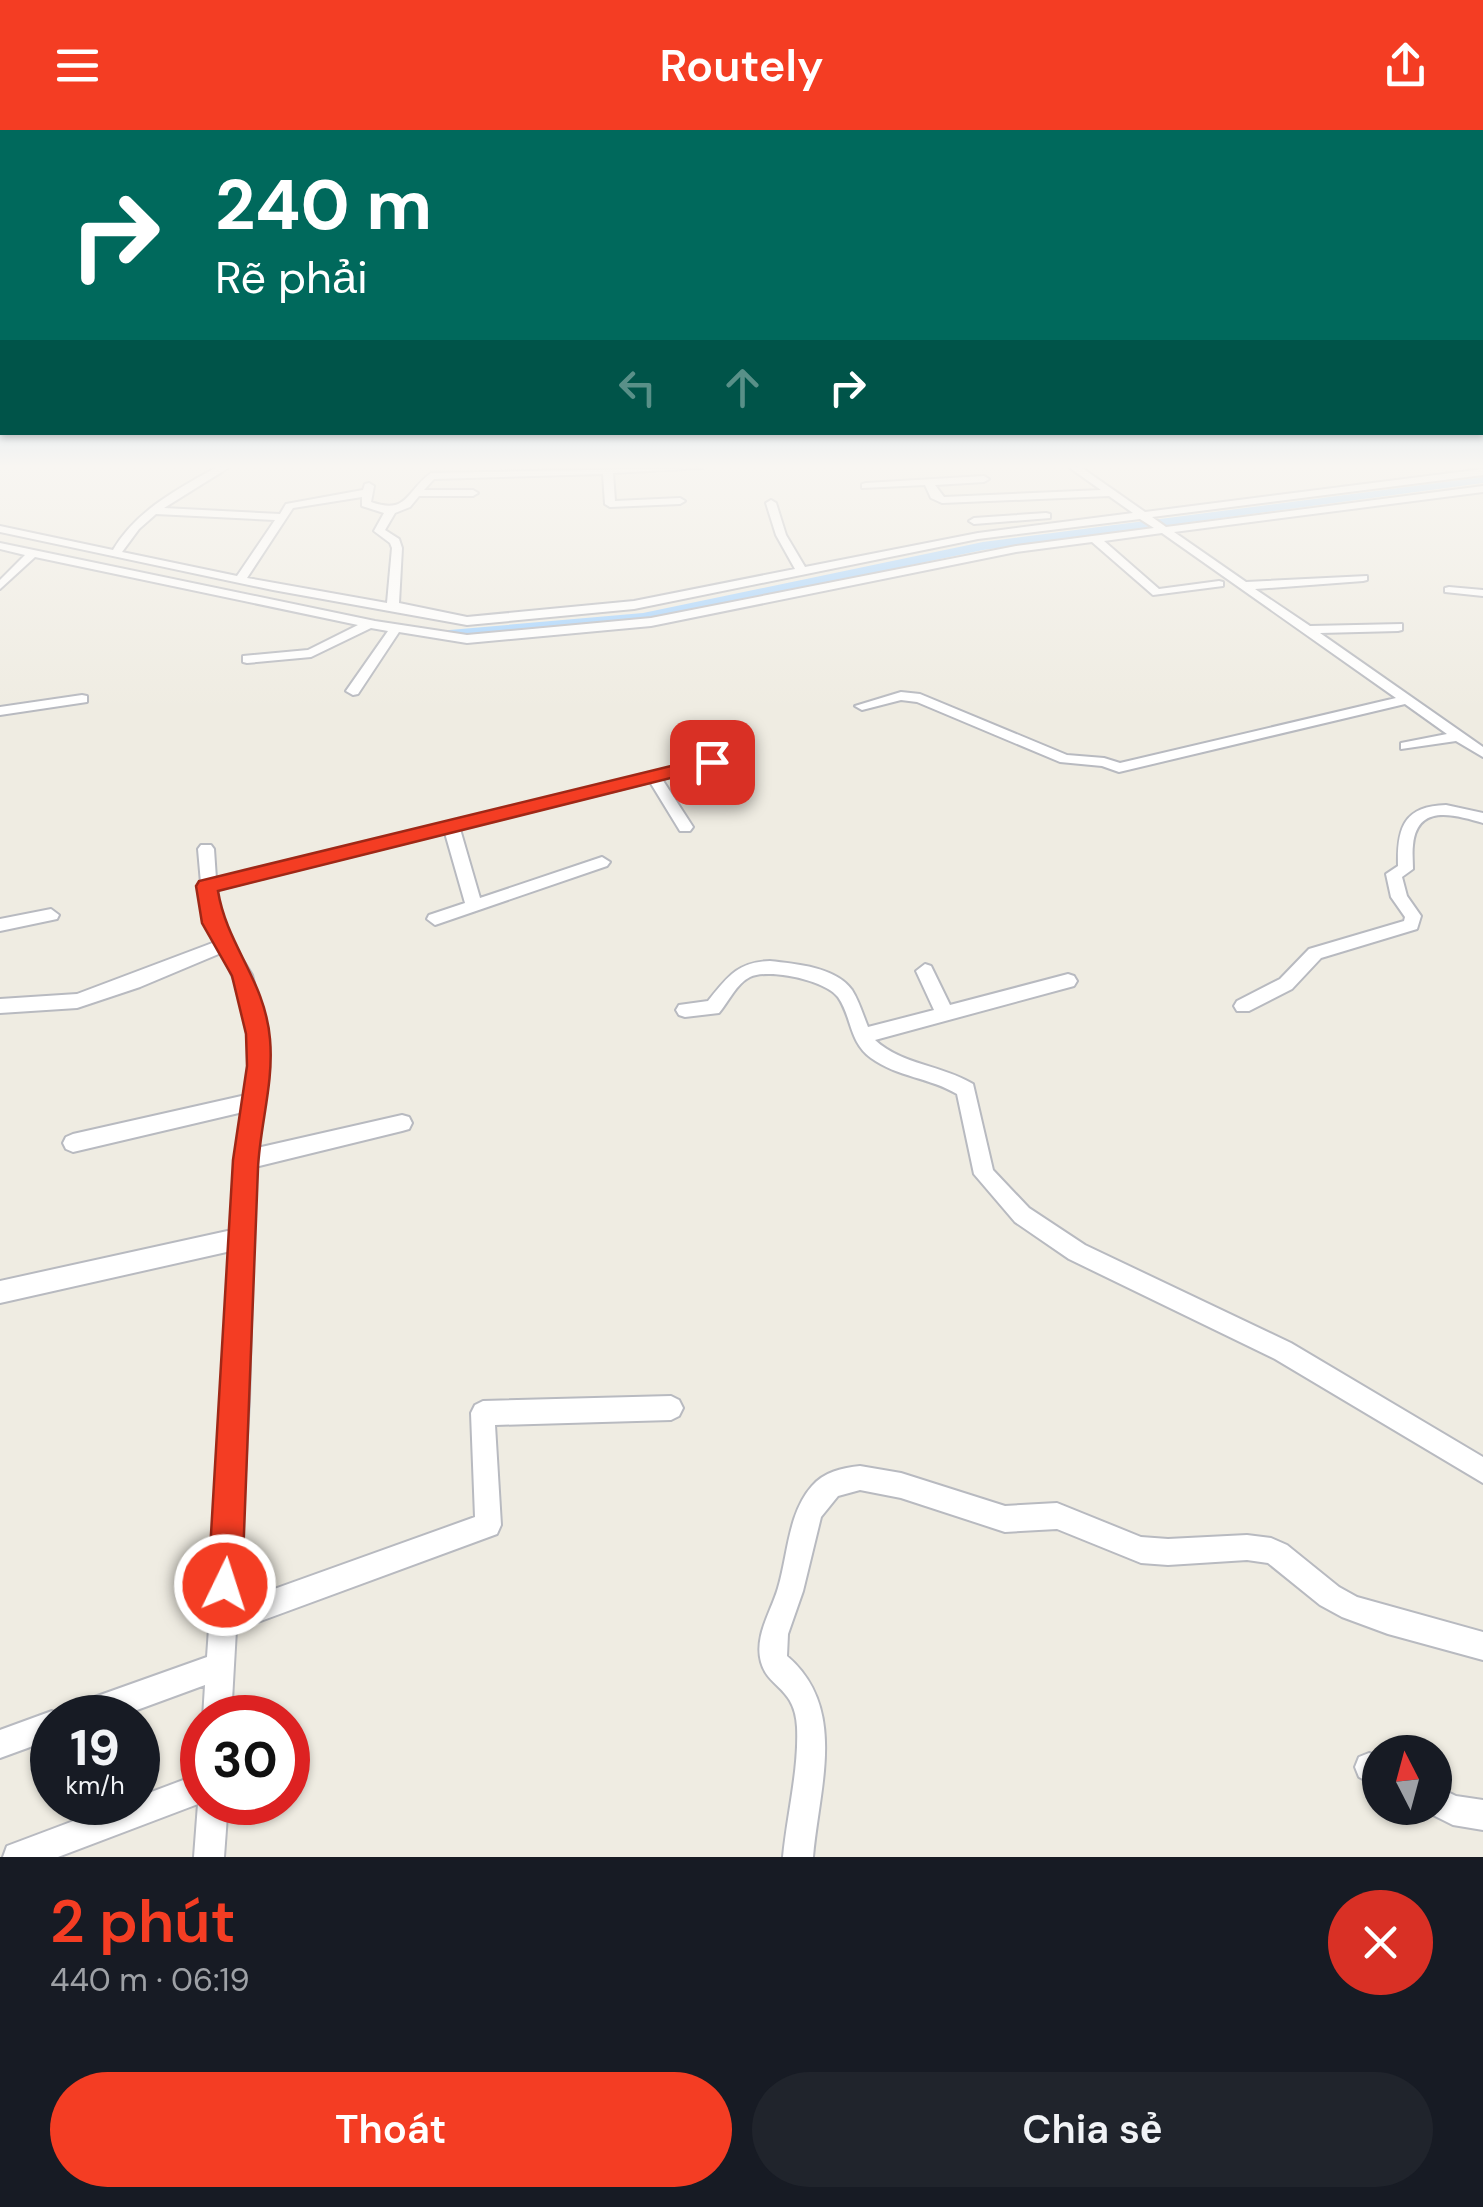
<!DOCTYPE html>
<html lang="vi">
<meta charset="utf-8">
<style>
body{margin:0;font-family:"DM Sans",sans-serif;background:#20242c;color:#f1f3f6;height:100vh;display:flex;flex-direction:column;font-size:38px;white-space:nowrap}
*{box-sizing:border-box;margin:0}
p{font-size:32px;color:#9ea1a6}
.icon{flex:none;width:55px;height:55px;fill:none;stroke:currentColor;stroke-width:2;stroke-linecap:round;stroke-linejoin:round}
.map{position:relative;height:1727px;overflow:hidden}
.sheet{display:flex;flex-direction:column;background:#171b24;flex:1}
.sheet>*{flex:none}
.top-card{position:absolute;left:0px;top:0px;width:1485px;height:305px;box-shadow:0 2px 8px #0004;background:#00695c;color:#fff;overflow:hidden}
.needle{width:65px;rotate:354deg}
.fabs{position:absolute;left:1362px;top:1605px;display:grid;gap:20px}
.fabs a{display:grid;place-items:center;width:90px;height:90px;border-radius:50%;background:#171b24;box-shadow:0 2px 8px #0004;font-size:50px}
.speed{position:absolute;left:30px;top:1565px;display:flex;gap:20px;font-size:50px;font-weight:700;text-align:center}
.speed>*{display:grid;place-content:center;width:130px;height:130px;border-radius:50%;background:#171b24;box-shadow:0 2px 8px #0004;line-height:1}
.speed small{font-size:25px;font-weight:400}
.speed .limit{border:15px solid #d22;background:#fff;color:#111}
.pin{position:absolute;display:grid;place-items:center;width:85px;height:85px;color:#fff;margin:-42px;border-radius:20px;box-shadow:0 5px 15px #0006}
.me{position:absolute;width:110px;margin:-55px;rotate:4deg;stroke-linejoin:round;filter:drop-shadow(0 0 8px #0008)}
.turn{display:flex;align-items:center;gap:35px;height:210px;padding:0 50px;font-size:45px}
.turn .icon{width:130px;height:130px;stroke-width:2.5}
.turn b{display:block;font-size:70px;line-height:85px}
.lanes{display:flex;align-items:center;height:95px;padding:0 50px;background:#0003;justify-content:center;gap:50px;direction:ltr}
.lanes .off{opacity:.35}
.round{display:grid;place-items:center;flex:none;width:105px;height:105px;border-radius:52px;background:#20242c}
.head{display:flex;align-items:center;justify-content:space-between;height:170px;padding:0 50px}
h1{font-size:60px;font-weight:600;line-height:75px;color:#f43d23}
.primary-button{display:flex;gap:20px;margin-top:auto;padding:20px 50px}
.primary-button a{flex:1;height:115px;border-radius:60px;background:#f43d23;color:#fff;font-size:40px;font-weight:600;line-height:115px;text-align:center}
.primary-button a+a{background:#20242c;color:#f1f3f6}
header{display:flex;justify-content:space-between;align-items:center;height:130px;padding:0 50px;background:#f43d23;color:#fff;font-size:45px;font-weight:600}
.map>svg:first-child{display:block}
</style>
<header><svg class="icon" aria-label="menu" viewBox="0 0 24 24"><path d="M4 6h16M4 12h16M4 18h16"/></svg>Routely<svg class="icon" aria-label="share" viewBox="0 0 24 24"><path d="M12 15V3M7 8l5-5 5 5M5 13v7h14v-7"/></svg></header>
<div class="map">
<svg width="1483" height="1727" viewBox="0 0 1483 1727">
<rect width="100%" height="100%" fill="#efece2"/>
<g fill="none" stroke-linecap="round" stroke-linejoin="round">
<path fill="#a2d2ff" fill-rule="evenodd" d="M1483,347V353L983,420L643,491L438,509L431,505L438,501L643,483L983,412Z"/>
<defs>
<path id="minor" d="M215,338H228L164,378L280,384L286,374L363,360L365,354L369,353L374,356L371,372C408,385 406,361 431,343L702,338L613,343L615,371L680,368L685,371L680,374L610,377L605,374L603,344L434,349L424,360H473L478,363L473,366H419L410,377L395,383L385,400L399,409L402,418L399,473L467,487L634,471L795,439L776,405L766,373L771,370L776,373L786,405L805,437L978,403L1133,383L1109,366L942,373L931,368L925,355L862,358V354L866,353L984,346L989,349L984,352L935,355L944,367L1101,360L1070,338H1082L1145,382L1483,339V345L1152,387L1166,397L1483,356V362L1174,402L1246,452L1367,446V450L1363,451L1255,459L1310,496L1402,494V500L1398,501L1320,503L1483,617V627L1456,611L1401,619V613L1447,604L1405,574L1119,642L1102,636L1060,632L917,572L901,570L862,580L855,576L901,562L920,564L1067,625L1104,628L1120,633L1396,568L1162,403L1104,411L1159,459L1219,451L1223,452V456L1153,465L1092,412L1016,422L651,496L467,513L399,502L358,564L353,565L346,561L388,501L371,498L311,527L247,533L243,532V526L308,520L358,495L35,427L0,459V450L25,425L0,419V413L375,491L467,505L651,488L1016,416L1154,398L1140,389L978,409L634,479L467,495L273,460L0,402V396L113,420C136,381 176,360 215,338ZM362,367V376L384,383L374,401L390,413L392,418L387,473L247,448L293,378ZM156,384L275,390L237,446L122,422L139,399Z
M1046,383L1050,384V388L974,394L969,391L974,388Z
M1449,457L1483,460V466L1445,462V458Z
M82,565L87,566V572L0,585V577Z
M712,628L717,629V635L662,649L693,697L690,701H680L650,652L460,699L480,768L602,727L610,732L607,736L435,795L427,789L429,785L465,773L445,703L217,760L220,793L252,845L267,905L269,936L257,1018L402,985L409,987L412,993L409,999L402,1001L255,1037L249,1270L238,1472L475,1387L471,1283L475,1275L483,1271L671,1266L679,1270L683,1278L679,1286L671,1290L495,1295L501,1395L497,1404L236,1500L231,1588H203L205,1555L115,1588H52V1609L0,1628V1600L52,1581L62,1585L65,1578L75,1574L207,1527L225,1270L231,1121L0,1173V1151L232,1100L235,1030L243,982L73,1022L66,1019L63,1013L66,1007L73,1004L246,965C254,916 246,866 221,823L140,857L77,878L0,883V869L77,864L215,812L204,793L201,761L198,757L201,753L198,719L201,715H211L214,719L216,749Z
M1446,675L1483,683V693C1455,685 1417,673 1413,715C1412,723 1413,731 1413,739L1402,747L1407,766L1421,786L1417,799L1321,828L1292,859L1249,881H1237L1234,876L1237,871L1280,849L1309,819L1404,791L1405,787L1391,767L1386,744L1398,736C1397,699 1403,676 1446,675Z
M51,779L59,785L57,789L0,801V789Z
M770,831C796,834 836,837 852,860C859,871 863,885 868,897L934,880L916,841L925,834L931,836L950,875L1068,844L1074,846L1077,851L1074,856L875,910C902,935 942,935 973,954L993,1040L1029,1078L1085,1115L1291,1213L1483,1327V1353L1275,1229L1069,1129L1015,1092L974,1044L957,964C931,948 897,947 871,928C849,912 852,887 838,867C825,850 769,838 750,847C736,854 729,871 719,883L685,887L679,885L676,880L679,875L708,871C727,848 737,832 770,831Z
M860,1336L901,1343L1005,1376L1057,1373L1141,1407L1168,1409L1247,1405L1271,1408L1287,1415L1339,1457L1357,1467L1483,1502V1530L1388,1504L1342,1487L1320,1475L1268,1433L1247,1430L1168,1435L1141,1433L1057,1399L1005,1402L901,1368L860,1360L838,1366L821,1387L803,1461L788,1504L787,1526C848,1578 819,1657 813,1727H783C787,1685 799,1639 797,1597C795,1557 768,1558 761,1532C754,1506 771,1482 778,1458C788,1425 788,1383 812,1356C824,1342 842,1338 860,1336Z
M1369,1623L1380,1627V1658L1359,1647L1355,1637L1359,1627Z
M202,1643V1672H228L224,1727H194L198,1674L58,1727H3L7,1716L124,1672H138V1667Z
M1435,1656L1456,1666L1483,1670V1700L1453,1695L1425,1681L1423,1678H1435Z"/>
</defs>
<use href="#minor" stroke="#b8bac0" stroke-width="4"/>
<use href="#minor" fill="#fff" fill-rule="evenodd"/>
</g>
<linearGradient id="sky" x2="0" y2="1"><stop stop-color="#8cc0f1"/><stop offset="0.58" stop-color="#f8f6f2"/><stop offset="1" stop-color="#f8f6f2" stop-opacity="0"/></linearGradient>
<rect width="1483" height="580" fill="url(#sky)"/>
<path fill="#f43d23" stroke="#9f2817" stroke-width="2.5" d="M712,626L722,632L719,636L218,761C227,816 265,850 270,909C274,953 260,995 258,1038C252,1177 248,1316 242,1455L237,1467L225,1472L213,1467L208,1455L233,1030L247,936L246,904L232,846L202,793L196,756L199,751Z"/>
</svg>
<div class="fabs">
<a><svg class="needle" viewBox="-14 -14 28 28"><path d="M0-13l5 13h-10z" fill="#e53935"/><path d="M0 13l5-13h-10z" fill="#9ea1a6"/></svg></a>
</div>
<div class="speed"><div>19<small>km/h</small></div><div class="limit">30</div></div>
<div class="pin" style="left:712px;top:632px;background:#d93025"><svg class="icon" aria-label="arrive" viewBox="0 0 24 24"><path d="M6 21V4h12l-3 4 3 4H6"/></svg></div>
<svg class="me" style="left:225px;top:1455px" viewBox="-20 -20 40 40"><circle r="17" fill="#f43d23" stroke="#fff" stroke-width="3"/><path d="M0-11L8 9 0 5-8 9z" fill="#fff"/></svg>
<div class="top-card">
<div class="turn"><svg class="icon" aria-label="right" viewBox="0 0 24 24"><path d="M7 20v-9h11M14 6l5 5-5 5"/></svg><div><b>240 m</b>Rẽ phải</div></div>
<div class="lanes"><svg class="icon off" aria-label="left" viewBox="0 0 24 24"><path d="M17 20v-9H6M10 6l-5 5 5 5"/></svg><svg class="icon off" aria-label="ahead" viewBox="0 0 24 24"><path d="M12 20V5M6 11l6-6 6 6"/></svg><svg class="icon" aria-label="right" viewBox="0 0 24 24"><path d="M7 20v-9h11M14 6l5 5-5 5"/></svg></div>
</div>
</div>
<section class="sheet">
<div class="head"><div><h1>2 phút</h1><p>440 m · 06:19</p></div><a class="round" style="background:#d93025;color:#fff"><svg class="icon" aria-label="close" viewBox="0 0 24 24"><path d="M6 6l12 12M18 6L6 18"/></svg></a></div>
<div class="primary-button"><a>Thoát</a><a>Chia sẻ</a></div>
</section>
